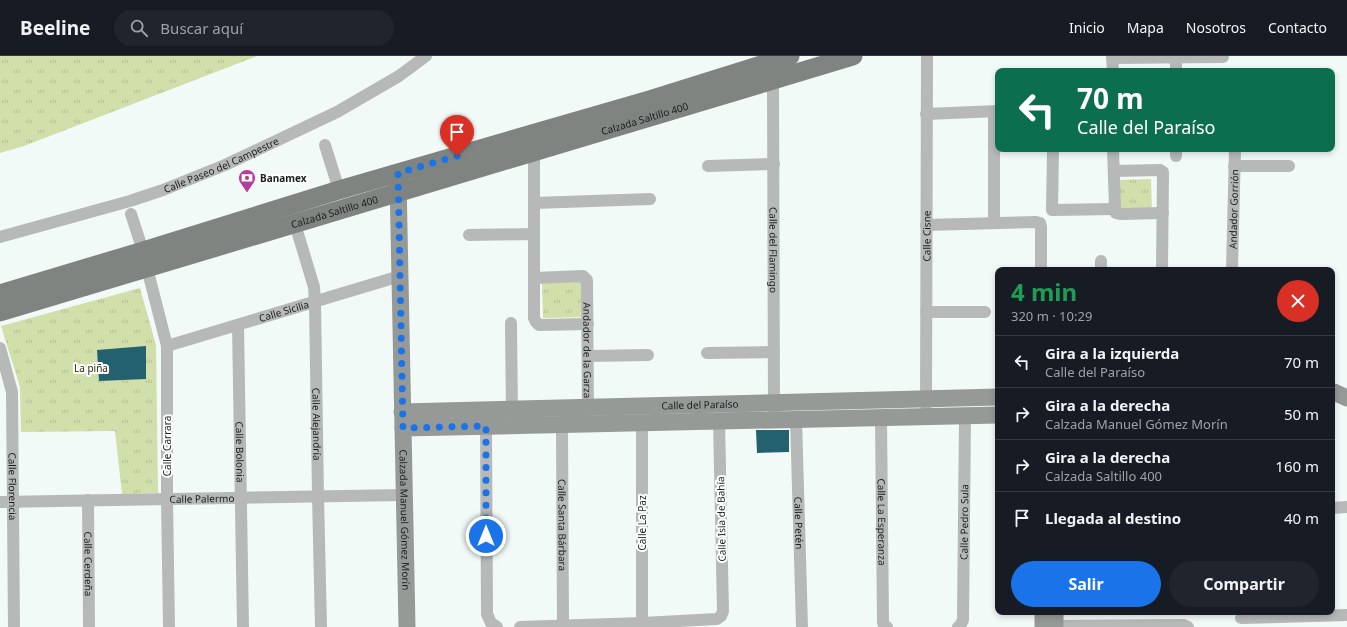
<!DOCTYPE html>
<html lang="es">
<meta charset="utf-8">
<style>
body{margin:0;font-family:"Noto Sans",sans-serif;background:#20242c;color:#f1f3f6;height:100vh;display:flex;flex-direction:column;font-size:15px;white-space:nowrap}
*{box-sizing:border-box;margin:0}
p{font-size:13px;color:#9ea1a6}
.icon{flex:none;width:22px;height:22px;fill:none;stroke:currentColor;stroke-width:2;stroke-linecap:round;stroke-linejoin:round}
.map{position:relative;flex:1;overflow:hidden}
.drawer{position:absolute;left:995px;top:211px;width:340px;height:348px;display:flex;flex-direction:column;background:#171b24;border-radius:8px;box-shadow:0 2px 6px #0003}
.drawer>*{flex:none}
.hud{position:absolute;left:995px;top:12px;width:340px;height:84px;border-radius:8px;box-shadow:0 2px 6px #0003;background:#0b6e4f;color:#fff;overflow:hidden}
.pin{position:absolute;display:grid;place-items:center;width:34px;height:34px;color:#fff;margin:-41px -17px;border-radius:50% 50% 50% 0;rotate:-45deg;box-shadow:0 0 4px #0007}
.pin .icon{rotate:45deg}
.me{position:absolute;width:44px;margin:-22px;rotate:0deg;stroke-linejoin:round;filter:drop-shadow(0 0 3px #0008)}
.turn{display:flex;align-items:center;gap:14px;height:84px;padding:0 16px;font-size:18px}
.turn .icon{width:52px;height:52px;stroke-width:2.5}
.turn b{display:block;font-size:28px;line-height:34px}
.round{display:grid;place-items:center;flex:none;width:42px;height:42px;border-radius:21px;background:#20242c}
.overview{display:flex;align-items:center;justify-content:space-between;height:68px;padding:0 16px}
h1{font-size:24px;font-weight:700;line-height:30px;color:#1e9e55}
.button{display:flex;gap:8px;margin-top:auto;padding:8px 16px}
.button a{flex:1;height:46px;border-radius:24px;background:#1a73e8;color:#fff;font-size:16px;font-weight:700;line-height:46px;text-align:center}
.button a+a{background:#20242c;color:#f1f3f6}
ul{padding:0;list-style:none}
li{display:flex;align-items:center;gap:12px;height:52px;padding:0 16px;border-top:1px solid #363941}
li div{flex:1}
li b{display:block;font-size:15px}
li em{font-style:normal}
header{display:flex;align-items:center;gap:24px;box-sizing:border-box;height:56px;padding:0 20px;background:#171b24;border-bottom:1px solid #363941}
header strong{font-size:19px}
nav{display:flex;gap:22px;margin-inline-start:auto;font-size:14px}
.search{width:280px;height:36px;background:#20242c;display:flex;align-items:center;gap:10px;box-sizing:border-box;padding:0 14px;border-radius:22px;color:#9ea1a6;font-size:15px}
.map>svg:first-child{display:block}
</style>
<header>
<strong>Beeline</strong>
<div class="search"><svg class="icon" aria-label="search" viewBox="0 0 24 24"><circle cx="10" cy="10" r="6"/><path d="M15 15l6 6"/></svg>Buscar aquí</div>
<nav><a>Inicio</a><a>Mapa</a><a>Nosotros</a><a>Contacto</a></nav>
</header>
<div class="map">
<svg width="1347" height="571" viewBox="0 0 1347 571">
<defs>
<pattern id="grass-tufts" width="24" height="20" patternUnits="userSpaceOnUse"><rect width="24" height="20" fill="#d1dfab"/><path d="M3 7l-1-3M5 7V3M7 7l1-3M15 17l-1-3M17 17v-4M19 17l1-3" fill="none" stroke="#b3bf93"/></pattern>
</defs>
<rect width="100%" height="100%" fill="#f2faf8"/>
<path fill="url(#grass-tufts)" d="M0,0H257L24,90L0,97Z
M1151,123L1152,156L1119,157L1117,124Z
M588,225L589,261L543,262L542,226Z
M140,232L156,289L158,437L122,438L115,375L21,376L20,331L1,270Z"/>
<path fill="#23616e" d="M146,290V323L99,325L97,294Z
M756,374H789V396L757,397Z"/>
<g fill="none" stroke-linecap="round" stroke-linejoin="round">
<g stroke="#b6b9b7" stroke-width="12">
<path d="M1112,0L1113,15"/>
<path d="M1112,2L1223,1"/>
<path d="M1176,2V15"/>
<path id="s1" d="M773,24L774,355"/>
<path d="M994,56V167"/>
<path d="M926,58L998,55"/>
<path d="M325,89L339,134"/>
<path d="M1053,93L1052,154L1115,153"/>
<path d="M1113,93L1115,153L1116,157L1121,158L1163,157"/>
<path d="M1176,93V100"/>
<path d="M534,95V262L536,266L539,269L588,268"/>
<path d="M708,110L774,108"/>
<path d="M1234,110H1289"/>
<path d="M1114,115L1160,114L1163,116L1162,214"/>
<path d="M534,147L650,143"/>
<path d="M131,158L143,195"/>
<path id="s2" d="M295,168L314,231L315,246L318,440L321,571"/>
<path d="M926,169L1036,166L1040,167L1041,171V214"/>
<path d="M469,179L534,178"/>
<path id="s3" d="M0,181L130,145L163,134L225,109L337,56L399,20L426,0"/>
<path d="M1101,205V214"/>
<path d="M147,212L167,290V443L169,571"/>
<path id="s4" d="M1232,214L1235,93"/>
<path id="s5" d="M534,222L583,220L587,224L588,359"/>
<path d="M926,256H985"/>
<path d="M511,267L512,361"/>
<path id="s6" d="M238,269L243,571"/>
<path id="s7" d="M167,290L400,220"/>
<path id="s8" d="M0,292L12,336L14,571"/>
<path d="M707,297L774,296"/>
<path d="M588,300L648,299"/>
<path id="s9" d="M926,349L927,0"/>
<path id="s10" d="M881,362L883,566L884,570L887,571"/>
<path id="s11" d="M796,363L802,571"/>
<path d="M642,367V567"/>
<path id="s12" d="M562,369L563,570"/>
<path d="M486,370L487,558L491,567L497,571"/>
<path id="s13" d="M88,444L89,571"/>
<path id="s14" d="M0,446L404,439"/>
<path d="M1332,452L1347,451"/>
<path d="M1241,562L1347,559"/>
<path d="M1048,570L1184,569L1188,571"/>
<path d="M520,571L642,567L717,563L721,560L723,555L719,365"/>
<path id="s15" d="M958,571L960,570L963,564L965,360"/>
</g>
<g stroke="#969a97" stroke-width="17">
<path id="s16" d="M398,123L407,571"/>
<path d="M1332,336H1334L1347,342"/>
<path id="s17" d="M402,356L998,341"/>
<path d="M403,372L998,359"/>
<path d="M1043,556V571"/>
<path d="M1055,556V571"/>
</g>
<g stroke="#7f8480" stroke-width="19">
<path d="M0,238L143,195L339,134L649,44L790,0"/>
<path id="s18" d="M0,256L853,0"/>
</g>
</g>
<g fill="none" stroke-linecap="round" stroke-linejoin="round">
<path stroke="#1a73e8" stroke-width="7" stroke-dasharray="0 12.6" d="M457,100L398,117L403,372L486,370V480"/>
</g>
<defs>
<symbol id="bank-pin" viewBox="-11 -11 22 30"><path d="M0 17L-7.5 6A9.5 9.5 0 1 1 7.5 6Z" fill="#b2409a" stroke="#fff"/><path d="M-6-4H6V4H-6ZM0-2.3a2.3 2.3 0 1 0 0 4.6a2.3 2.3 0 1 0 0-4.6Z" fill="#fff"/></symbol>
</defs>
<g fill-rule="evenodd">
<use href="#bank-pin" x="237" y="112" width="20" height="27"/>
</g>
<g text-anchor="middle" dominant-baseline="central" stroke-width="4" stroke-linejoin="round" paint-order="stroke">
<g font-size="10" fill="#1b1e1e" stroke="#fff">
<text stroke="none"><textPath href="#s18" startOffset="673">Calzada Saltillo 400</textPath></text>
<text stroke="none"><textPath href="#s3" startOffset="233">Calle Paseo del Campestre</textPath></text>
<text stroke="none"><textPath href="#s4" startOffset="61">Andador Gorrión</textPath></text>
<text stroke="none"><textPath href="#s18" startOffset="349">Calzada Saltillo 400</textPath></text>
<text stroke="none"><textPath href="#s9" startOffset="169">Calle Cisne</textPath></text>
<text stroke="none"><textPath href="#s1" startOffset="170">Calle del Flamingo</textPath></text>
<text stroke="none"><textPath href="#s7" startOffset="122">Calle Sicilia</textPath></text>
<text stroke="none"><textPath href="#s5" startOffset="125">Andador de la Garza</textPath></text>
<text stroke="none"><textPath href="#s17" startOffset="298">Calle del Paraíso</textPath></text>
<text stroke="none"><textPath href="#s2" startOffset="203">Calle Alejandría</textPath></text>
<text transform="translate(167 390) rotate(-90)">Calle Carrara</text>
<text stroke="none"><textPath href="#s6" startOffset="127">Calle Bolonia</textPath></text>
<text stroke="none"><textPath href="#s8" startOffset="140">Calle Florencia</textPath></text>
<text stroke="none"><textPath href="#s14" startOffset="202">Calle Palermo</textPath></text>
<text transform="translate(721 463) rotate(-91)">Calle Isla de Bahía</text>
<text stroke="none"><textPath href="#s16" startOffset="341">Calzada Manuel Gómez Morín</textPath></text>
<text stroke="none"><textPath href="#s10" startOffset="104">Calle La Esperanza</textPath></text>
<text stroke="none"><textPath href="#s15" startOffset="107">Calle Pedro Sula</textPath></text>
<text transform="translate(642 467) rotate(-90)">Calle La Paz</text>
<text stroke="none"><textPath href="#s11" startOffset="104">Calle Petén</textPath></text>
<text stroke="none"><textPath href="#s12" startOffset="100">Calle Santa Bárbara</textPath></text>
<text stroke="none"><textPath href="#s13" startOffset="64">Calle Cerdeña</textPath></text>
</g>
<g font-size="10" font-weight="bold" fill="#1b1e1e" stroke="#fff" text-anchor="start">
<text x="260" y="122">Banamex</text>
</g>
<g font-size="10" fill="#252d00" stroke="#fff">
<text x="91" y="312">La piña</text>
</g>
</g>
</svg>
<div class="pin" style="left:457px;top:100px;background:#d93025"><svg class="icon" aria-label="arrive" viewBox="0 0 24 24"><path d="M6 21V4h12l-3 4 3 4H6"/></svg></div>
<svg class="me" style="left:486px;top:480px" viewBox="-20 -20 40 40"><circle r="17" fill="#1a73e8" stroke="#fff" stroke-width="3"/><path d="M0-11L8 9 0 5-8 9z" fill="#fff"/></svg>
<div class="hud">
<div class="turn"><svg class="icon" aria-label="left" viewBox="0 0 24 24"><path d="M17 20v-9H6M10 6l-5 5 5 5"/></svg><div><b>70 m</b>Calle del Paraíso</div></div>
</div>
<section class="drawer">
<div class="overview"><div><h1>4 min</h1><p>320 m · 10:29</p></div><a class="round" style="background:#d93025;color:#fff"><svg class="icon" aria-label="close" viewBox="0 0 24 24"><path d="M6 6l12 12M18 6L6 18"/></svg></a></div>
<ul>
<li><svg class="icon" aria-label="left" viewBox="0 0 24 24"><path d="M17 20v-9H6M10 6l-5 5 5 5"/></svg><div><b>Gira a la izquierda</b><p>Calle del Paraíso</p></div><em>70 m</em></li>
<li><svg class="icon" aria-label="right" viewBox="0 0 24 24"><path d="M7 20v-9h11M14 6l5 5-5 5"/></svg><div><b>Gira a la derecha</b><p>Calzada Manuel Gómez Morín</p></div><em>50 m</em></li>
<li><svg class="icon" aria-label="right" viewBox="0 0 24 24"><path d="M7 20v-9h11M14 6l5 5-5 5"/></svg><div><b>Gira a la derecha</b><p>Calzada Saltillo 400</p></div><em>160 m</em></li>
<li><svg class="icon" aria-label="arrive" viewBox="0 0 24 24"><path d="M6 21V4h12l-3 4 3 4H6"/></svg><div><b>Llegada al destino</b></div><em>40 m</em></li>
</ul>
<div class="button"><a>Salir</a><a>Compartir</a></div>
</section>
</div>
